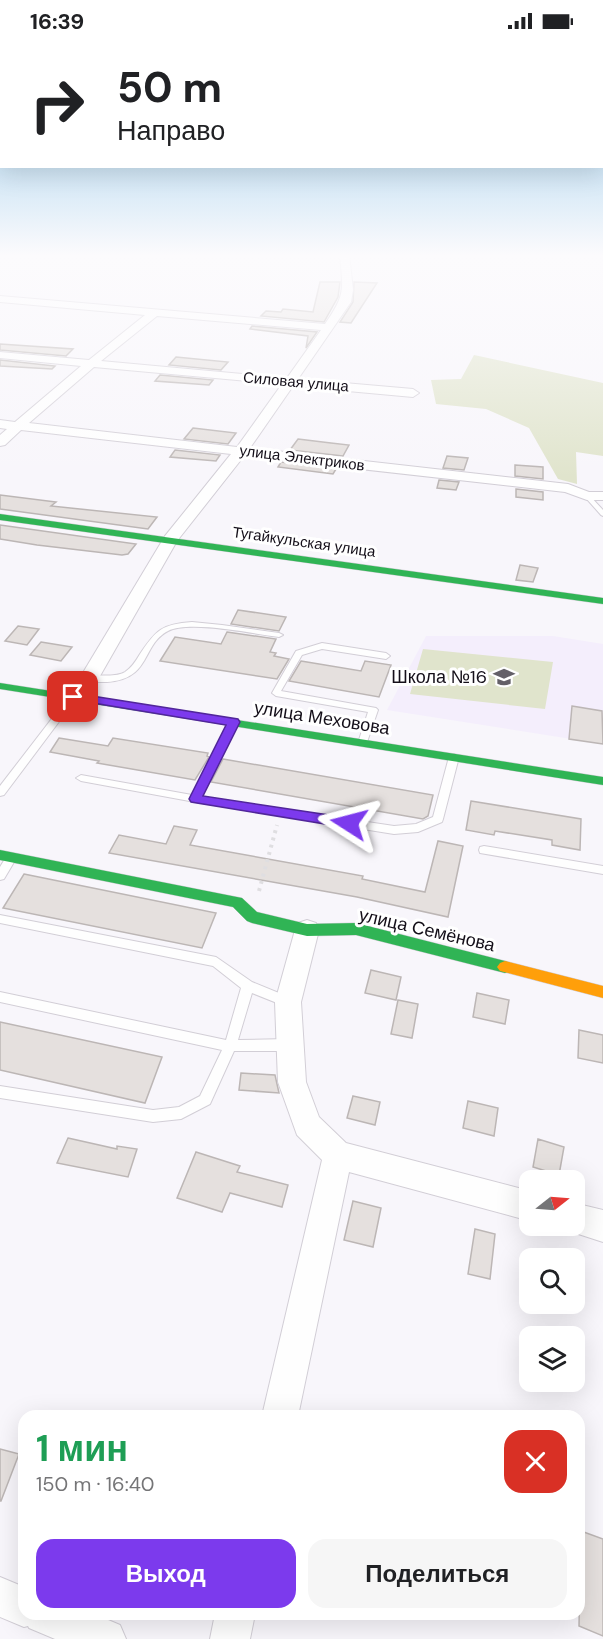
<!DOCTYPE html>
<html lang="ru">
<meta charset="utf-8">
<style>
body{margin:0;font-family:"DM Sans",sans-serif;background:#f6f6f6;color:#202124;height:100vh;display:flex;flex-direction:column;font-size:22px;white-space:nowrap}
*{box-sizing:border-box;margin:0}
p{font-size:20px;color:#757577}
.icon{flex:none;width:33px;height:33px;fill:none;stroke:currentColor;stroke-width:2;stroke-linecap:round;stroke-linejoin:round}
.map{position:relative;flex:1;overflow:hidden}
.sheet{position:absolute;left:18px;top:1368px;width:567px;height:210px;display:flex;flex-direction:column;background:#fff;border-radius:18px;box-shadow:0 6px 24px #0002}
.sheet>*{flex:none}
.top-card{position:absolute;left:0px;top:0px;width:603px;height:126px;box-shadow:0 6px 24px #0002;background:#fff;color:#202124;overflow:hidden}
.needle{width:39px;rotate:73deg}
.controls{position:absolute;left:519px;top:1128px;display:grid;gap:12px}
.controls a{display:grid;place-items:center;width:66px;height:66px;border-radius:12px;background:#fff;box-shadow:0 6px 24px #0002;font-size:30px}
.pin{position:absolute;display:grid;place-items:center;width:51px;height:51px;color:#fff;margin:-26px;border-radius:12px;box-shadow:0 3px 9px #0006}
.me{position:absolute;width:66px;margin:-33px;rotate:279deg;stroke-linejoin:round;filter:drop-shadow(0 0 4px #0008)}
.turn{display:flex;align-items:center;gap:21px;height:126px;padding:0 18px;font-size:27px}
.turn .icon{width:78px;height:78px;stroke-width:2.5}
.turn b{display:block;font-size:42px;line-height:51px}
.round{display:grid;place-items:center;flex:none;width:63px;height:63px;border-radius:18px;background:#f6f6f6}
.overview{display:flex;align-items:center;justify-content:space-between;height:102px;padding:0 18px}
h1{font-size:36px;font-weight:700;line-height:45px;color:#1e9e55}
.cta{display:flex;gap:12px;margin-top:auto;padding:12px 18px}
.cta a{flex:1;height:69px;border-radius:18px;background:#7c3aed;color:#fff;font-size:24px;font-weight:700;line-height:69px;text-align:center}
.cta a+a{background:#f6f6f6;color:#202124}
.status{display:flex;justify-content:space-between;align-items:center;height:42px;padding:0 30px;background:#fff;direction:ltr}
.status svg{height:16px;fill:currentColor}
.map>svg:first-child{display:block}
</style>
<div class="status"><b>16:39</b><svg viewBox="0 0 49 12"><path d="M0 12V9h3v3zM5 12V6h3v6zM10 12V3h3v9zM15 12V0h3v12zM26 1h20v11H26zM47 4h2v5h-2z"/></svg></div>
<div class="map">
<svg width="603" height="1597" viewBox="0 0 603 1597">
<rect width="100%" height="100%" fill="#f8f6fb"/>
<path fill="#f4eefc" d="M426,594H553L603,602V702L387,668Z"/>
<path fill="#e0e4cc" d="M474,313L603,341V414L576,410L577,442L558,437L529,386L486,367L436,362L431,338L461,337Z
M423,607L553,620L545,667L410,652Z"/>
<path fill="#e5e0de" stroke="#bcb6b5" stroke-width="1.5" d="M320,240H340L338,255L324,280L261,274L266,269L281,270L283,267L313,270Z
M354,240L377,241L351,281L340,280L353,260Z
M252,284L317,290L306,306L308,294L250,287Z
M0,302L73,307L66,314L0,308Z
M176,315L228,320L221,328L169,323Z
M0,318L55,324L52,327L0,324Z
M160,333L213,338L209,343L155,339Z
M193,386L236,391L228,402L184,397Z
M298,397L331,401L349,403L343,414L290,408Z
M175,408L220,413L216,419L170,415Z
M447,414L468,416L464,428L443,426Z
M281,420L336,427L333,432L278,425Z
M515,423L543,425V437L515,434Z
M439,438L459,440L456,448L437,446Z
M516,447L543,450V458L516,455Z
M0,453L56,460L51,464L157,475L148,487L0,467Z
M0,483L136,502L128,512L122,513L37,503L0,497Z
M520,523L538,526L533,540L516,538Z
M238,568L286,575L279,589L231,582Z
M18,584L39,587L27,603L5,599Z
M227,590L276,597L270,610L276,611L274,614L289,617L277,637L160,619L175,595L221,602Z
M41,600L72,605L61,619L30,613Z
M301,619L361,629L365,619L391,623L379,655L289,639Z
M572,664L602,669L603,702L569,697Z
M59,696L108,704L113,696L208,711L207,714L209,715L195,738L97,721L99,719L50,710Z
M223,717L433,753L428,774L423,777L211,740Z
M471,759L581,777L580,808L552,803V798L495,789L494,793L466,788Z
M174,784L197,788L190,803L363,834L362,837L425,850L438,799L463,804L448,875L357,855L109,811L119,793L166,802Z
M24,832L216,871L202,906L3,866Z
M371,928L401,935L396,958L365,951Z
M477,951L509,958L505,982L473,975Z
M398,958L418,962L412,996L391,992Z
M0,980L162,1015L145,1061L0,1028Z
M579,988L603,993V1021L578,1016Z
M241,1031L275,1033L279,1051L239,1048Z
M353,1054L380,1060L375,1083L347,1076Z
M468,1059L498,1066L494,1094L463,1086Z
M68,1096L117,1107V1104L137,1107L128,1135L57,1121Z
M538,1097L564,1105L559,1133L533,1125Z
M196,1110L240,1124L237,1130L288,1143L282,1165L230,1151L222,1170L177,1156Z
M353,1159L381,1166L373,1205L344,1198Z
M475,1187L495,1192L490,1237L468,1232Z
M0,1407L19,1412L1,1459H0Z
M581,1489L603,1497V1594L579,1584Z"/>
<g fill="none" stroke-linecap="round" stroke-linejoin="round">
<defs>
<path id="lane" d="M585,453H589L603,468V474L601,473L585,455Z
M192,580L222,583L279,591L283,593L279,595C254,592 190,578 168,589C141,603 152,637 107,640C99,640 91,641 85,637C95,630 113,637 125,630C131,626 136,619 140,612C156,588 162,582 192,580Z
M322,601L386,611L390,614L386,617L322,607L302,613L281,649L376,666L378,668L366,703H360L358,701L368,670L276,654L272,651L296,609Z
M73,652L76,653V657L4,753L0,754V744L70,653Z
M234,677L239,680L201,755L394,784L416,782L433,775L449,715L454,712L459,715L443,777L442,780L418,790L394,792L195,760L81,739L76,736L81,733L192,753L229,680Z
M484,804L603,824V832L480,811L479,808L480,805Z
M12,811L17,815L4,837L0,838V825L8,812Z
M0,873L216,915L252,940L291,956L293,960L291,964L287,965L252,951L238,998L288,997L292,999L294,1003L292,1007L288,1009H234L210,1062L181,1077L153,1080L0,1056V1044L153,1068L179,1065L200,1054L222,1008L0,960V950L226,998L241,946L213,924L0,881Z"/>
<path id="street" d="M340,212H349L353,248L351,260L298,337L413,347L419,351L413,355L293,344L250,406L568,442L589,450H603V458H587L565,450L244,414L177,499L96,641L80,659H66L63,655L81,634L165,494L231,412L21,388L5,403L0,404V393L7,387L0,386V378L15,380L81,324L0,316V310L89,318L145,273L0,260V254L325,282C346,252 343,248 340,212ZM157,274L321,288L287,336L101,319ZM94,325L282,342L237,405L29,381Z
M307,878L316,881L319,888L301,960L306,1040L319,1075L346,1101L530,1149V1179L349,1130L298,1374H262L322,1118L297,1093L278,1040L275,960L295,888L298,881Z
M574,1161L603,1168V1200L563,1187L562,1184H574Z
M0,1535L24,1545V1572H94L120,1583L126,1597H55L29,1586L28,1584L24,1585L0,1575Z
M215,1572H255L250,1597H210Z"/>
<path id="fast" d="M0,472L603,556V562L0,478Z
M0,641L603,735V743L0,647Z
M0,808L237,855L242,856L257,870L307,882L356,881L505,919L510,921L513,925L510,929L505,931L356,893L307,894L252,881L247,879L233,865L0,818Z"/>
<path id="slow" d="M505,919L603,944V956L500,929L497,925L500,921Z"/>
</defs>
<use href="#lane" stroke="#d2ced6" stroke-width="2"/>
<use href="#street" stroke="#d2ced6" stroke-width="2"/>
<use href="#fast" stroke="#d2ced6" stroke-width="1"/>
<use href="#slow" stroke="#d2ced6" stroke-width="1"/>
<path stroke="#dfdee1" stroke-width="4" stroke-dasharray="3 4.5" stroke-linecap="butt" d="M259,849L277,783"/>
<use href="#lane" fill="#fefefe" fill-rule="evenodd"/>
<use href="#street" fill="#fefefe" fill-rule="evenodd"/>
<use href="#fast" fill="#30b455" fill-rule="evenodd"/>
<use href="#slow" fill="#ff9f0a" fill-rule="evenodd"/>
</g>
<linearGradient id="sky" x2="0" y2="1"><stop stop-color="#8ec6ea"/><stop offset="0.49" stop-color="#fcfbfd"/><stop offset="1" stop-color="#fcfbfd" stop-opacity="0"/></linearGradient>
<rect width="603" height="436" fill="url(#sky)"/>
<path fill="#7c3aed" stroke="#51269a" stroke-width="1.5" d="M73,651L238,677L240,680L203,754L349,776L355,781L349,786L191,760L189,757L226,683L69,657V652Z"/>
<defs>
<symbol id="school-bare" viewBox="-9 -9 18 18"><path d="M0-5L7-2L0 1L-7-2ZM-4 1L0 2.5L4 1V4Q0 6-4 4Z" fill="#646068" stroke="#fff" stroke-width="2.5" paint-order="stroke"/></symbol>
</defs>
<g fill-rule="evenodd">
<use href="#school-bare" x="489" y="620" width="30" height="30"/>
</g>
<g text-anchor="middle" dominant-baseline="central" stroke-width="6" stroke-linejoin="round" paint-order="stroke">
<g font-size="15" fill="#140f19" stroke="#fff">
<text transform="translate(296 340) rotate(5)">Силовая улица</text>
<text transform="translate(302 416) rotate(7)">улица Электриков</text>
<text transform="translate(304 500) rotate(8)">Тугайкульская улица</text>
</g>
<g font-size="18" fill="#140f19" stroke="#fff" text-anchor="end">
<text x="487" y="635">Школа №16</text>
</g>
<g font-size="18" fill="#140f19" stroke="#fff">
<text transform="translate(322 676) rotate(9)">улица Меховова</text>
<text transform="translate(427 888) rotate(13)">улица Семёнова</text>
</g>
</g>
</svg>
<div class="controls">
<a><svg class="needle" viewBox="-14 -14 28 28"><path d="M0-13l5 13h-10z" fill="#e53935"/><path d="M0 13l5-13h-10z" fill="#757577"/></svg></a>
<a><svg class="icon" aria-label="search" viewBox="0 0 24 24"><circle cx="10" cy="10" r="6"/><path d="M15 15l6 6"/></svg></a>
<a><svg class="icon" aria-label="layers" viewBox="0 0 24 24"><path d="M12 4l9 5-9 5-9-5zM3 14l9 5 9-5"/></svg></a>
</div>
<div class="pin" style="left:73px;top:655px;background:#d93025"><svg class="icon" aria-label="arrive" viewBox="0 0 24 24"><path d="M6 21V4h12l-3 4 3 4H6"/></svg></div>
<svg class="me" style="left:349px;top:781px" viewBox="-20 -20 40 40"><path d="M0-17L14 15 0 8-14 15z" fill="#7c3aed" stroke="#fff" stroke-width="4"/></svg>
<div class="top-card">
<div class="turn"><svg class="icon" aria-label="right" viewBox="0 0 24 24"><path d="M7 20v-9h11M14 6l5 5-5 5"/></svg><div><b>50 m</b>Направо</div></div>
</div>
<section class="sheet">
<div class="overview"><div><h1>1 мин</h1><p>150 m · 16:40</p></div><a class="round" style="background:#d93025;color:#fff"><svg class="icon" aria-label="close" viewBox="0 0 24 24"><path d="M6 6l12 12M18 6L6 18"/></svg></a></div>
<div class="cta"><a>Выход</a><a>Поделиться</a></div>
</section>
</div>
